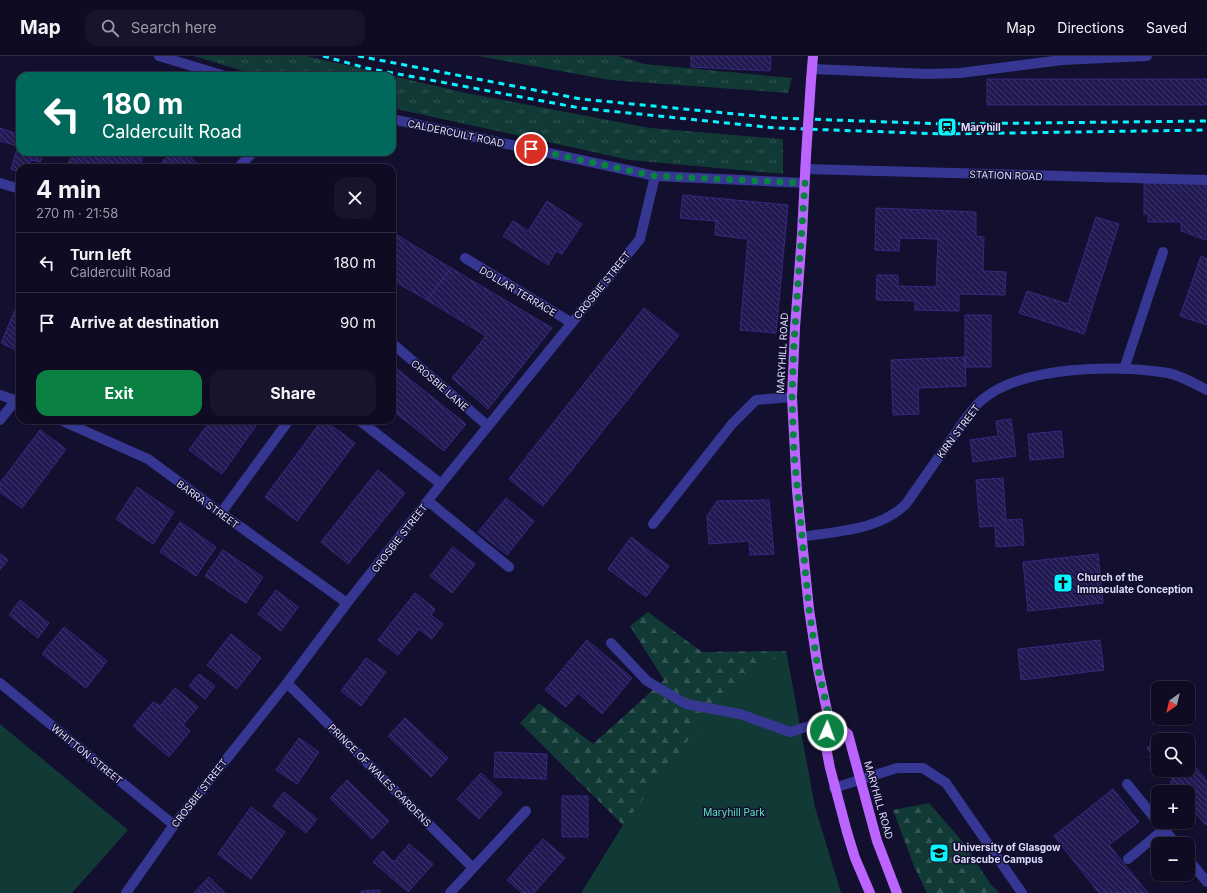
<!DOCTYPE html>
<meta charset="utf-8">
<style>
body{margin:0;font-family:Inter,sans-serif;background:#17142b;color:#f1f3f6;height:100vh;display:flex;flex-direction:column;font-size:15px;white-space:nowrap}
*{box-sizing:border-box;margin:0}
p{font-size:13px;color:#9b9ba6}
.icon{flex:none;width:22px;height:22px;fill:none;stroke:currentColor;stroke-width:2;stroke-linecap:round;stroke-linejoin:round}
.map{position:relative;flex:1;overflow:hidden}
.details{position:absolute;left:16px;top:108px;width:380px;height:260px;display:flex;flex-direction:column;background:#0e0b23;border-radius:12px;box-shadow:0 1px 3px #0004,0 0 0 1px #2e2b41}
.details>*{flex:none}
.banner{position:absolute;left:16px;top:16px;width:380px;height:84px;border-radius:12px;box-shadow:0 1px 3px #0004,0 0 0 1px #2e2b41;background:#00695c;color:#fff;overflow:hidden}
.needle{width:26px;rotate:214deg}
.tools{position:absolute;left:1151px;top:625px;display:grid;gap:8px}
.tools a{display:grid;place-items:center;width:44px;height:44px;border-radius:8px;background:#0e0b23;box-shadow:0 1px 3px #0004,0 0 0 1px #2e2b41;font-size:20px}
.pin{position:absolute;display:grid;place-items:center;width:34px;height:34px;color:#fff;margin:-17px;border:2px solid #fff;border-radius:50%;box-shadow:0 1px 4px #0007}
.me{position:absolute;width:44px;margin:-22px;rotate:2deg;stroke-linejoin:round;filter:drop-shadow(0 0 3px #0008)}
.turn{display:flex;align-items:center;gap:14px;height:84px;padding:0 20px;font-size:18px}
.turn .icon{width:52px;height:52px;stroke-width:2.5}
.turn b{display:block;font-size:28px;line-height:34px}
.round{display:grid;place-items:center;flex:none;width:42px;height:42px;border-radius:12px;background:#17142b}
.head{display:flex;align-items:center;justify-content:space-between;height:68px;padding:0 20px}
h1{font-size:24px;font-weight:700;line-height:30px}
.cta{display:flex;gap:8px;margin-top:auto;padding:8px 20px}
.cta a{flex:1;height:46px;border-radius:12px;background:#0b8043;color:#fff;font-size:16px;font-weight:700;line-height:46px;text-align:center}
.cta a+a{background:#17142b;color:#f1f3f6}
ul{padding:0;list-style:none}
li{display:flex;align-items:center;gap:12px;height:60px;padding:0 20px;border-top:1px solid #2e2b41}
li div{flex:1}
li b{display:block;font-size:15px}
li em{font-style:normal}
header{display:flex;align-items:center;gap:24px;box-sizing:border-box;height:56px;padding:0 20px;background:#0e0b23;border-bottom:1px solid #2e2b41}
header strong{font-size:19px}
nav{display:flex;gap:22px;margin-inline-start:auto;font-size:14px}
.search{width:280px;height:36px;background:#17142b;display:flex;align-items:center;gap:10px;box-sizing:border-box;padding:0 14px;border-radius:12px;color:#9b9ba6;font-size:15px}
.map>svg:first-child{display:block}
</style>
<header>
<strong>Map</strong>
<div class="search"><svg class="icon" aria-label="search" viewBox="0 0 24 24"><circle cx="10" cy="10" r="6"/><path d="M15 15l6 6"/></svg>Search here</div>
<nav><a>Map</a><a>Directions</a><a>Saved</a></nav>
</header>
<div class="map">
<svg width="1207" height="837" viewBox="0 0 1207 837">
<defs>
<pattern id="grass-tufts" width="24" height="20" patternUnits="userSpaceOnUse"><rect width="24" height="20" fill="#113a36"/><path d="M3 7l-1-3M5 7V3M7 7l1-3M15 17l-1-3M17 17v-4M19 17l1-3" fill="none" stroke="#335654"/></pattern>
<pattern id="forest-firs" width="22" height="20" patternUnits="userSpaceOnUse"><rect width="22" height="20" fill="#113a36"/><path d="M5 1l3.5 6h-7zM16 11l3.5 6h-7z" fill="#335654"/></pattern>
<pattern id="building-back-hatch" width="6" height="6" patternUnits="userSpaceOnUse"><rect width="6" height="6" fill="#211952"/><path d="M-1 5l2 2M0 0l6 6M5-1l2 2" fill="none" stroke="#413a6c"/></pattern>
</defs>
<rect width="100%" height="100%" fill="#130f2f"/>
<path fill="url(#grass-tufts)" d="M194,0H307L466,37L650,72L783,83V118L630,104L392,52V20H259Z
M478,0H618L644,8L792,22L788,37L610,24Z"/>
<path fill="url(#forest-firs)" d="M648,556L702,596L786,595L815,752L841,837L696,711L623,769L520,667L539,647L593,688L664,624L630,570Z
M929,747L962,785L990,827L999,837H927L914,810L893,754Z"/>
<path fill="#113a36" d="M786,595L815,752L841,837H581L623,769L723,639Z
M0,668L128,774L72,837H0Z"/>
<path fill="url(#building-back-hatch)" stroke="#352980" d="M691,0H771L770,15L691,11Z
M987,23H1207V49H987Z
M20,61V96H52L51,98L43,96L40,106L31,104L29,112H20V116L11,113L18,90L0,85V72L15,77Z
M74,96H107L111,98L142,100L141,112H79L68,107Z
M171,96H184L202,112H157Z
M1144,127H1206V184L1181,175V166H1148V158H1144Z
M683,139L788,149L776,277L740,274L748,183L715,179L716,165L680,162Z
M547,145L582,168L562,198L556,195L548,209L503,180L513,165L528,175Z
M876,152L976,156V180L984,181L983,215L1006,216L1005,239L959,238V255L915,254V245L876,244L877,219H898V230L936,231L938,183L900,182L899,195L875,194Z
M1096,161L1119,168L1084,278L1019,257L1027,235L1068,248Z
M392,176L451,212L427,244L392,224Z
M1201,200L1207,203V269L1180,260Z
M451,212L552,272L488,353L452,322L486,280L427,244Z
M20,242V296L1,287Z
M644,252L679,279L543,450L509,423Z
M965,259H991V311H965Z
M965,301L966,330L918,332L919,358L893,359L891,304Z
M392,309L466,368L444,395L392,354Z
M1011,363L1016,400L973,406L970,384L998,380L996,365Z
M136,364H145L142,368Z
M211,364H260L222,418L189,394Z
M322,364H324L355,387L297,465L265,441Z
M40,374L66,393L22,452L0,436V427Z
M1061,375L1064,401L1030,404L1028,378Z
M378,414L405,437L348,508L321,486Z
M1003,422L1006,464L1022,463L1024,489L996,491L995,470L980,471L976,424Z
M137,431L174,456L153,488L116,463Z
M506,442L534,465L507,499L478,476Z
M769,444L774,498L750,499L749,485L709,488L707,460L717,445Z
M180,466L216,491L196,520L160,496Z
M631,481L669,510L646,541L608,513Z
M453,491L475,508L452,537L430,520Z
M223,494L263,521L246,547L205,520Z
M0,498L8,504L0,514Z
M1098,498L1103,547L1028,555L1023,506Z
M276,534L298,551L281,575L258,558Z
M415,537L435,553L431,559L443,568L432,583L419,573L398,599L378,584Z
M20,544L49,567L38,582L9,559Z
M64,571L107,605L86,632L42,598Z
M231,578L261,602L237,633L207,609Z
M587,584L632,622L602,658L578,637L566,651L545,634Z
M1100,584L1104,614L1021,624L1018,593Z
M366,602L386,616L361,650L341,635Z
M199,618L215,630L205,643L189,630Z
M175,632L198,651L183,669L190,675L169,701L133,670L153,646L160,650Z
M405,662L448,702L431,721L388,680Z
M1166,676L1173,684H1158V712L1149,701L1152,698L1147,692Z
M299,682L319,696L297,728L276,714Z
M495,696L547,698L546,723L494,721Z
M1188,702L1207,725V768L1206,769L1190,751L1194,748L1188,742V736H1178L1170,726L1173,724L1167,717L1164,720L1160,714H1188Z
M481,717L502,737L479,763L457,743Z
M347,724L389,765L372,783L330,742Z
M1113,733L1139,766L1109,789L1148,837H1099L1054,780Z
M284,736L317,763L306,777L273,750Z
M562,740H588V781H562Z
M251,751L285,776L251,823L218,798Z
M543,783L565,802L534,837H522L507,824Z
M409,788L433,808L408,836L373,806L383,795L394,806Z
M209,821L225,837H194Z
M380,834V837H361V835Z"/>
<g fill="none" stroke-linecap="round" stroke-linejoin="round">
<path stroke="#363793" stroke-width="10" d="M813,13L927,18L960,17L1062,4L1147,0
M805,113L1207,124
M0,127L20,133
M465,202L572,267
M392,287L488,370
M1124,313L1163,196
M428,445L509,511
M653,468L732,368L756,344L792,341
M611,587L647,625L686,648L740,658L790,676L829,664
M1128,803L1164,773"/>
<path stroke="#363793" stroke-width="10" d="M159,0L225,20
M0,339L20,346
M60,364L148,403L221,457L347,547
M359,364L441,428
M221,457L289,364
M801,481C838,475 878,475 906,448C922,425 937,403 953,381C962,368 971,353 983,343C1025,309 1117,309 1168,317C1182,320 1195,328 1207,334
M0,627L174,769
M287,627L473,812
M1127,728L1158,766
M834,732L897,712H923L946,727L1022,837
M1158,766L1176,788
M1188,803L1207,826
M126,837L174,769L287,627L347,547L441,428L640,183L655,120
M450,837L526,755"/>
<path stroke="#363793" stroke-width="10" d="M392,63L655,120L805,127
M238,112L253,96
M0,364L20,339"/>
<path stroke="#bc64ff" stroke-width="10" d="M811,24L813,0
M806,100L802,178L795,272L792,341L797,435L809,553L818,613L829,664L825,686L830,712L847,776L855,802L870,837
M829,664L848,678L877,785L897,837"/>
<path stroke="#09f4ff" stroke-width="3" stroke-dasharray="6 5" stroke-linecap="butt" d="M323,0L366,12L580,52L776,72L945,78L1207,74
M358,0L581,43L777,62L946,68L1207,65"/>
<path stroke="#bc64ff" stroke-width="10" d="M806,100L811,24"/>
</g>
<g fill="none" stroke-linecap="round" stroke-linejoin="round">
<path stroke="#0b8043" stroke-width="7" stroke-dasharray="0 12.6" d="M531,93L655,120L805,127L794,286L792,341L794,398L809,553L818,613L830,664L827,675"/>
</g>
<defs>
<symbol id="station-square" viewBox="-11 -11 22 22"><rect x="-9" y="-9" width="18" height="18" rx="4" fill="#09f4ff" stroke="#130f2f"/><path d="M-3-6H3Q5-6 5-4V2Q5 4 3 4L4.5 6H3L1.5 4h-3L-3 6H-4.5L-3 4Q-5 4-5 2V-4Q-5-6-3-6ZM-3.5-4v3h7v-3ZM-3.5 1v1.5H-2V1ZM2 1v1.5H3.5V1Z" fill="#111"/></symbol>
<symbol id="church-square" viewBox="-11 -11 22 22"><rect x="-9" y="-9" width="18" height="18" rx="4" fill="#09f4ff" stroke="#130f2f"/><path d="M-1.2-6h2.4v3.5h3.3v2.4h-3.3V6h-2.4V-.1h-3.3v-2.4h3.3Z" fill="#111"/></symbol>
<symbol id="university-square" viewBox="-11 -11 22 22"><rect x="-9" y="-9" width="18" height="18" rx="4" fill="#09f4ff" stroke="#130f2f"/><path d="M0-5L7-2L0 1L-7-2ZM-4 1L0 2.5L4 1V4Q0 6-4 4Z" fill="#111"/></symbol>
</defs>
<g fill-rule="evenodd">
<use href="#station-square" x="936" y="60" width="22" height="22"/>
<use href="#church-square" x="1052" y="516" width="22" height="22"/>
<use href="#university-square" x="928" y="786" width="22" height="22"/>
</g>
<g text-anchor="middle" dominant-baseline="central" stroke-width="3" stroke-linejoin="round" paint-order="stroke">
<g font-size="10" font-weight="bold" fill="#dfddff" stroke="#130f2f" text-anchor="start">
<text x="961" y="71">Maryhill</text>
<text x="1077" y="521">Church of the<tspan x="1077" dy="12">Immaculate Conception</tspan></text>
<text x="953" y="791">University of Glasgow<tspan x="953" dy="12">Garscube Campus</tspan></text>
</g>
<g font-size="10" fill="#dfddff" stroke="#130f2f">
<text transform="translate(456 77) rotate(12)">CALDERCUILT ROAD</text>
<text transform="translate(1006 119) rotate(2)">STATION ROAD</text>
<text transform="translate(602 229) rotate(-51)">CROSBIE STREET</text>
<text transform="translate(518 235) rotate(31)">DOLLAR TERRACE</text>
<text transform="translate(782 297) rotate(-87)">MARYHILL ROAD</text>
<text transform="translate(440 329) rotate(41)">CROSBIE LANE</text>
<text transform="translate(958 375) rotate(-53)">KIRN STREET</text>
<text transform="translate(208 448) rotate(36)">BARRA STREET</text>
<text transform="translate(399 482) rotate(-52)">CROSBIE STREET</text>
<text transform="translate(87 698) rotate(39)">WHITTON STREET</text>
<text transform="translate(380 719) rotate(45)">PRINCE OF WALES GARDENS</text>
<text transform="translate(199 737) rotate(-52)">CROSBIE STREET</text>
<text transform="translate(879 744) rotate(74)">MARYHILL ROAD</text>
</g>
<g font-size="10" fill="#5bedc0" stroke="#130f2f">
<text x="734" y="756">Maryhill Park</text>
</g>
</g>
</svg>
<div class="tools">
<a><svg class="needle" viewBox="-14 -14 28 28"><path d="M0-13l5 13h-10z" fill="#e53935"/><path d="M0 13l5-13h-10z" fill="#9b9ba6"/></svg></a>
<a><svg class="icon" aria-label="search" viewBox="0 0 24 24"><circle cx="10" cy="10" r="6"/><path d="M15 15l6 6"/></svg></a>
<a>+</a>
<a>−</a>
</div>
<div class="pin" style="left:531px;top:93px;background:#d93025"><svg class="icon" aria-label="arrive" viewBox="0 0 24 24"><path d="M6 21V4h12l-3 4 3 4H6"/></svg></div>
<svg class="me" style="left:827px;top:675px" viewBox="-20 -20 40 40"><circle r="17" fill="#0b8043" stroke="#fff" stroke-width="3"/><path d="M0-11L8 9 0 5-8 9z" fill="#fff"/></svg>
<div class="banner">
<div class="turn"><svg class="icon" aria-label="left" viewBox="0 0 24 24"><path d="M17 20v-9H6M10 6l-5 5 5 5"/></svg><div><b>180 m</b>Caldercuilt Road</div></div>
</div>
<section class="details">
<div class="head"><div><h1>4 min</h1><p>270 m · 21:58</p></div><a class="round"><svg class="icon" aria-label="close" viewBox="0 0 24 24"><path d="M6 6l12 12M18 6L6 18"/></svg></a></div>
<ul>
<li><svg class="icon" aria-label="left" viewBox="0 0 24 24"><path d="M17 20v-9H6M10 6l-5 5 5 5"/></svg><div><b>Turn left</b><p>Caldercuilt Road</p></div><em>180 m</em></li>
<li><svg class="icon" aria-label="arrive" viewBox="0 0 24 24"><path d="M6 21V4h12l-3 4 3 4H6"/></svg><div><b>Arrive at destination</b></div><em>90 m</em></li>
</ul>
<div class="cta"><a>Exit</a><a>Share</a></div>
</section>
</div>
